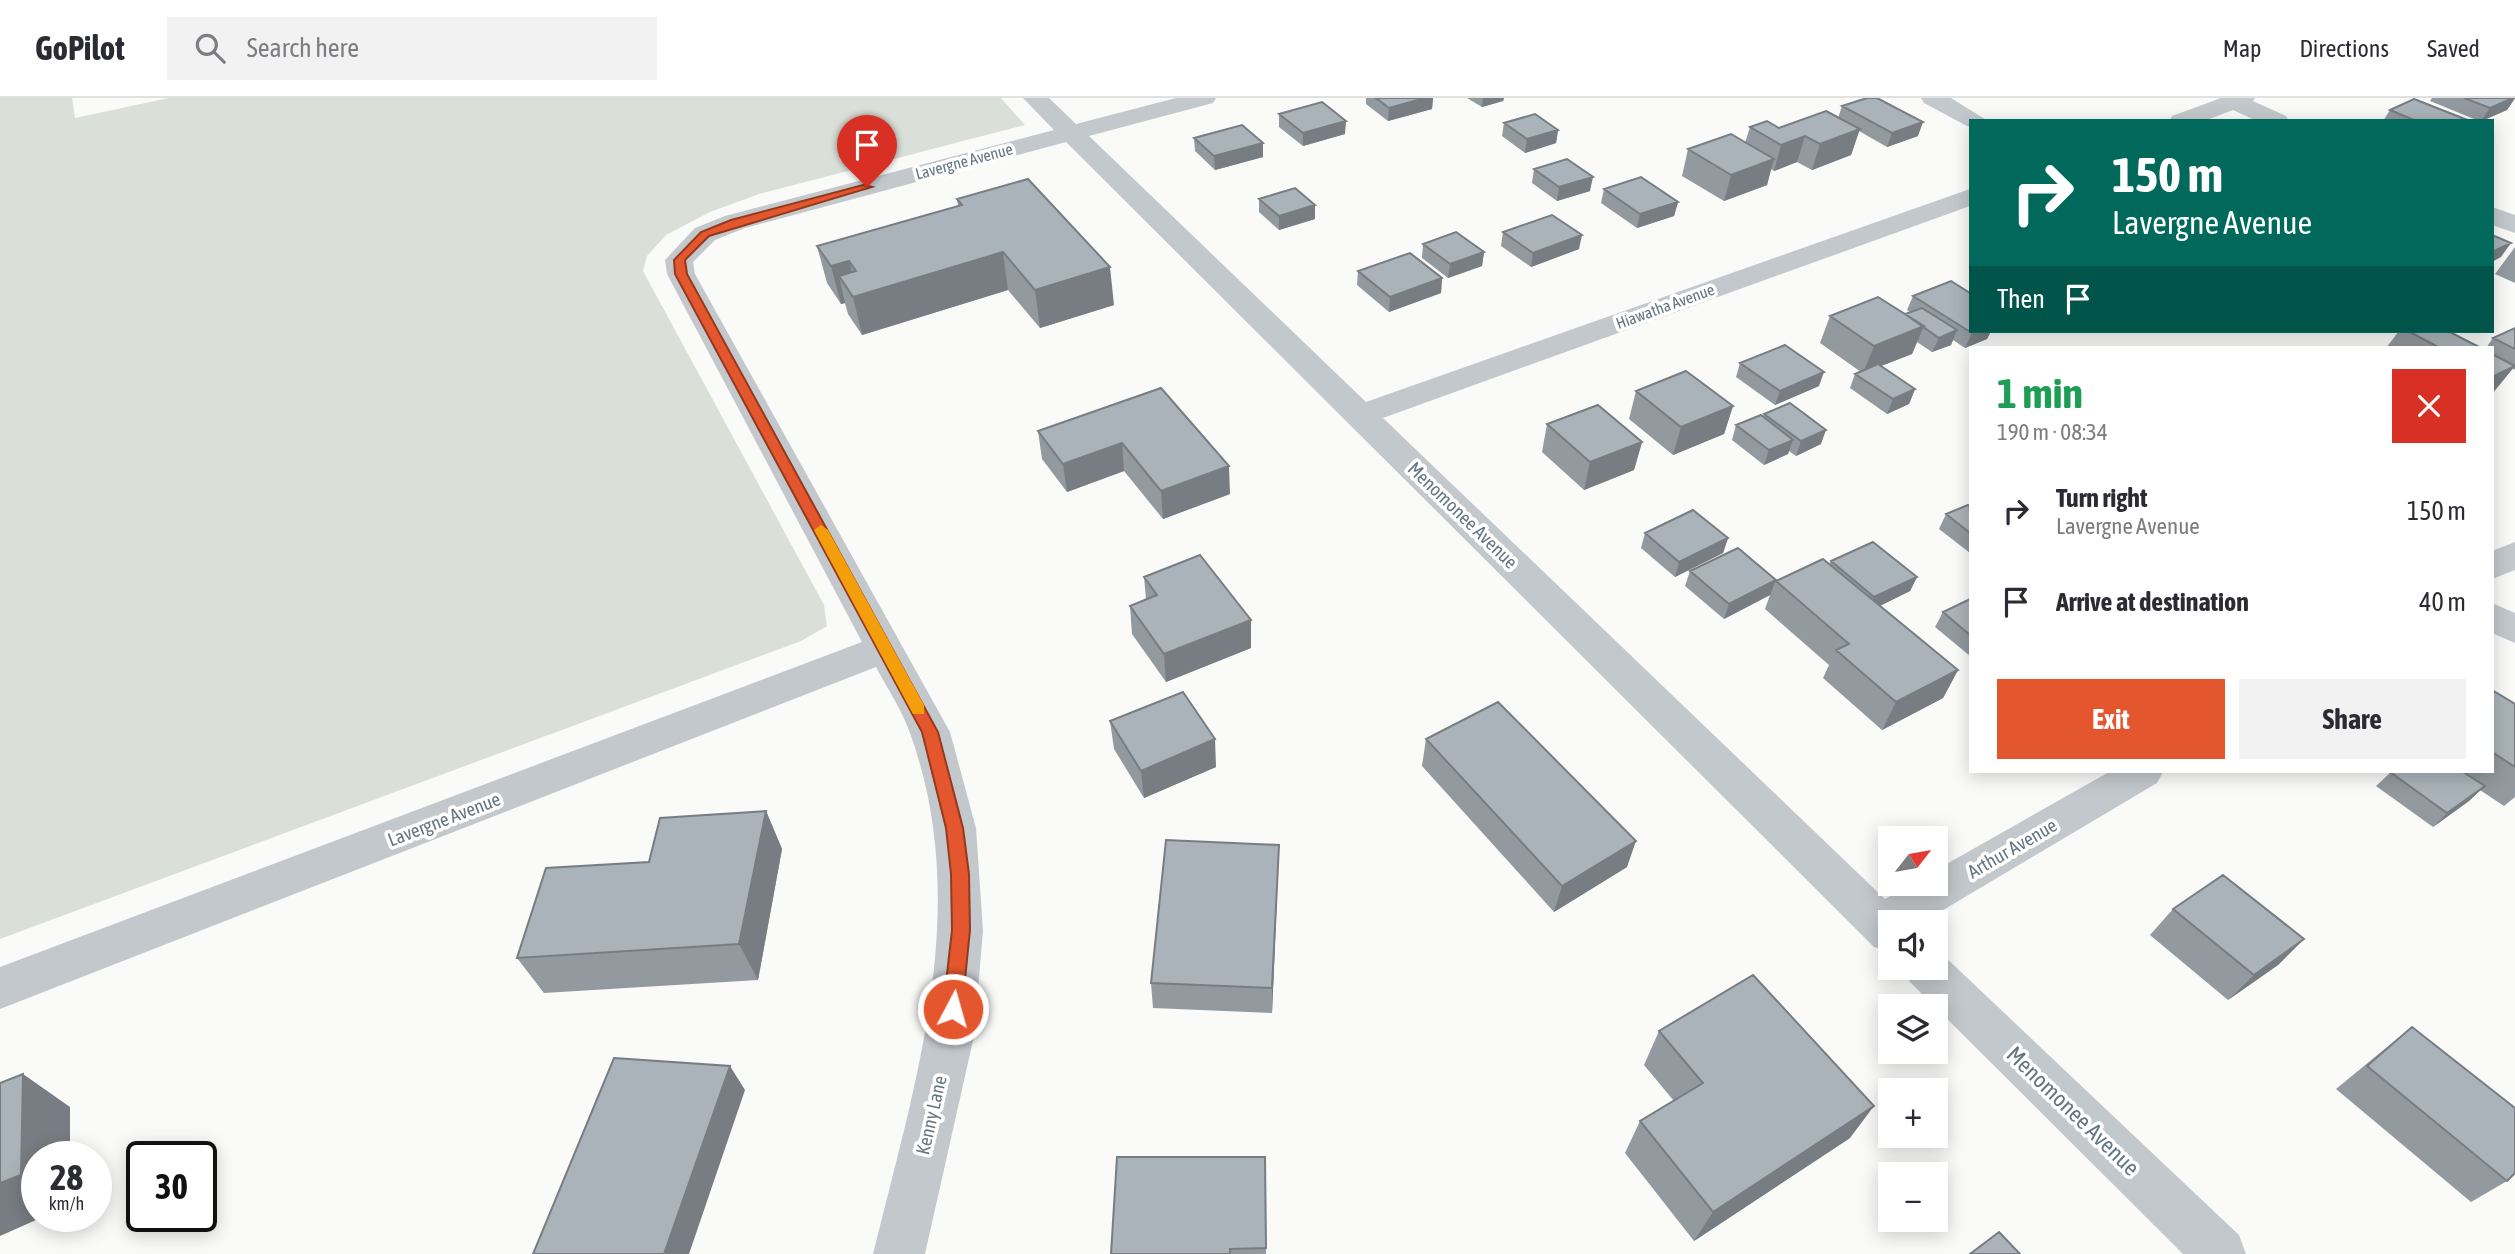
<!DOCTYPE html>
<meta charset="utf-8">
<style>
body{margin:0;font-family:"Asap Condensed",sans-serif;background:#f2f2f3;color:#2b2b33;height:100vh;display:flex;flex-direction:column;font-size:26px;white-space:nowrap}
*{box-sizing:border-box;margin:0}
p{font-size:23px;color:#7c7c81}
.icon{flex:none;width:38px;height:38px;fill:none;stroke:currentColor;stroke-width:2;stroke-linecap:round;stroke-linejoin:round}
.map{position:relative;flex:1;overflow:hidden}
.panel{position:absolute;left:1969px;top:248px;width:525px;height:427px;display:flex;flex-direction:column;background:#fff;border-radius:0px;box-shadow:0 4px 18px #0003}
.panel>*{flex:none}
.banner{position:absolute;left:1969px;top:21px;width:525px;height:214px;border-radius:0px;box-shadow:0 4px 18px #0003;background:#00695c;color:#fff;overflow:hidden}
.needle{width:46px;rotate:59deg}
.tools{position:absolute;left:1878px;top:728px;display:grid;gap:14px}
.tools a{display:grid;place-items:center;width:70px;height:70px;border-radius:0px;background:#fff;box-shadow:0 4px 18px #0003;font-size:35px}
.speed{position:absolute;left:21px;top:1043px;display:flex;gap:14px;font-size:35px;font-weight:700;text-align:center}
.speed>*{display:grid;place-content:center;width:91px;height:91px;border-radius:50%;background:#fff;box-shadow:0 4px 18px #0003;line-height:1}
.speed small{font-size:18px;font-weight:400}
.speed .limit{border:4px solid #111;border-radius:10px;background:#fff;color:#111}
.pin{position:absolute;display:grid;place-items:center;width:60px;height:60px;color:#fff;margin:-72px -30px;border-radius:50% 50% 50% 0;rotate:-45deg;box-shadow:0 0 7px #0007}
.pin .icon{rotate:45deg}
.me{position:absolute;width:77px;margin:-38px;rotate:6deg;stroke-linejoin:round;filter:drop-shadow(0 0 5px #0008)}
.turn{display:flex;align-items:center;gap:24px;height:147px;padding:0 28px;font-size:32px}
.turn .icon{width:91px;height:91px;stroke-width:2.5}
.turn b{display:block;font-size:49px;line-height:60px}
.then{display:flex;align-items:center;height:66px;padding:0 28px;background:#0003;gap:14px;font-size:26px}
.round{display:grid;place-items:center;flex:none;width:74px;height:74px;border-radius:0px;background:#f2f2f3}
.headline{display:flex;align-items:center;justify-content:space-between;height:119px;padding:0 28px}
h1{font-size:42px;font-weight:700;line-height:52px;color:#1e9e55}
.cta{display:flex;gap:14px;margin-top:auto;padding:14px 28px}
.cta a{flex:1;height:80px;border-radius:0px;background:#e4572e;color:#fff;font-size:28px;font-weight:700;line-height:80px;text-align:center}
.cta a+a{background:#f2f2f3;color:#2b2b33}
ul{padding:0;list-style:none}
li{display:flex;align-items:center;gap:21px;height:91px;padding:0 28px}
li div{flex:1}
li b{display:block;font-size:26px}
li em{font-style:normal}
header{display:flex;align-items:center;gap:42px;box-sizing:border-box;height:98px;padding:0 35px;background:#fff;border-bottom:2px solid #e1e1e2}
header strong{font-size:33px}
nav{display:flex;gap:38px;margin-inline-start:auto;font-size:24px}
.search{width:490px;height:63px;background:#f2f2f3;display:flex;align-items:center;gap:18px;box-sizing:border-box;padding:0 24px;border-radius:0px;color:#7c7c81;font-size:26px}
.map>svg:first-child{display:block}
</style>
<header>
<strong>GoPilot</strong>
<div class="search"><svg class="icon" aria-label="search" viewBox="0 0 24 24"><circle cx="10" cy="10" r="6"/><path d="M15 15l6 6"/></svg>Search here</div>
<nav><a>Map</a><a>Directions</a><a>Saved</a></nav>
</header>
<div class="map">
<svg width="2515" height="1156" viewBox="0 0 2515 1156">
<rect width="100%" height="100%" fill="#fafaf8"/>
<path fill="#dadfd7" d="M0,0H72L75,20L169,0H1001L1025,27L759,96L710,114L666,137L647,158L643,173L824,507L827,528L801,543L0,841Z"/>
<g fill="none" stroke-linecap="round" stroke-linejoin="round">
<path fill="#c3c8cc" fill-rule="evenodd" d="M1023,0H1049L1076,26L1176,0H1216L1213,5L1089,38L1366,304L1970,91V108L1383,320L1885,801L1912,786H1936V772L2109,674H2163L2157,685L1923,824H1890V854L1874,849L1066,44L745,130L715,142L693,164L695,176L950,634L976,730L983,833L974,938L925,1156H873C915,985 973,809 910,635C902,612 887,590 876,569L0,911V869L862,544L667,176L665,162L695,130L725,118L1054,32Z
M1921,0H1951L1988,23H1970V29L1967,28L1924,5Z
M2221,0H2255L2253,3L2286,18L2289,23H2257L2233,12L2204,23H2169L2172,18Z
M2492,109L2515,117V135L2492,127Z
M2515,444V472L2492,481V453Z
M2492,505L2515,515V545L2492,535Z
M1936,853L1942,856L2239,1137L2246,1156H2183L1910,884L1903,870H1936Z"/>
</g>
<path fill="#929a9f" d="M1366,0H1433L1432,11L1388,23L1366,6Z
M1467,0H1504L1503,3L1482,9Z
M2432,0H2515L2507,12L2482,23H2479L2430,3Z
M1842,8L1918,38L1887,49L1859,33L1851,57L1812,72L1797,64L1774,73L1771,71L1767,87L1724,103L1682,78L1688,51L1745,45L1750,29L1779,30L1838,20Z
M2390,12L2470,23H2383Z
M1279,16L1345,36L1303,48L1279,29Z
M1504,25L1558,32L1556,45L1525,55L1502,38Z
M1194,40L1263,59L1215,72L1195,53Z
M1534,71L1590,93L1557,103L1532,85Z
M1604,91L1678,104L1674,118L1637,130L1601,105Z
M957,101L1114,207L1040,230L1008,192L862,237L848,216L845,205L841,206L827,185L817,148L958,108Z
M1259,101L1315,107V121L1279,132L1259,114Z
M1503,134L1579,151L1531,169L1501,148Z
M1423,146L1484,154L1482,168L1448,180L1422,160Z
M2515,149V185L2495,176Z
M1358,173L1442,180L1441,195L1389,214L1357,187Z
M1913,198L1970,233H1991L1987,241L1965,250L1953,242L1951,247L1932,254L1917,244L1912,256L1881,268L1915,291L1909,306L1887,316L1850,290L1855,276L1861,274L1820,245L1830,218L1905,216L1910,214L1907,212Z
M2515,230V272L2512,270L2492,296V250H2486L2493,240Z
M2399,233H2448L2481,250H2386Z
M1740,265L1819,288L1775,307L1736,279Z
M1161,290L1230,396L1163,421L1124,373L1067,394L1042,361L1038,333Z
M1636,293L1733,308L1724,336L1673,357L1629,321Z
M1764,316L1821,346L1796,358L1789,353L1788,356L1764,367L1732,342L1736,327L1763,319Z
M1547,326L1642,344L1634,372L1584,392L1542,354Z
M1970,409V455L1939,431L1946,416Z
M1645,435L1728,440L1723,455L1675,479L1641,450Z
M1831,463L1917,479L1910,493L1880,508L1958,572L1943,600L1882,632L1823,580L1829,567L1765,511L1770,497L1724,521L1685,488L1690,473L1776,482L1829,467Z
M1144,479L1251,550L1166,584L1132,536L1130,508L1146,501Z
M1970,501V558L1935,529L1943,514Z
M2492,592L2515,606V699L2504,708L2480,692L2469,703L2433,729L2376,688L2391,674H2492Z
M1110,623L1216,669L1144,700L1114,651Z
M1426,641L1627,769L1554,814L1422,668Z
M766,713L782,751L758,882L544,895L517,860L649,764Z
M1278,773L1272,915L1153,910L1151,885Z
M2173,811L2304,841L2278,867L2228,902L2150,837Z
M2412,929L2507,1083L2471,1104L2336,991L2381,954Z
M1659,933L1850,1040L1694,1143L1625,1055L1640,1023L1674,1003L1644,967Z
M1265,1059L1266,1156H1111Z"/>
<path fill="#777d82" d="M1425,0H1433L1432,11L1388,23L1389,10Z
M1483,0H1504L1503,3L1482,9Z
M2513,0H2515L2507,12L2481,23L2490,10Z
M1346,23L1345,36L1303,48V35Z
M1923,24L1918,38L1887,49L1892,35Z
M1860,31L1851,57L1812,72L1820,46Z
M1558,32L1556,45L1525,55L1527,41Z
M1805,38L1797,64L1774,73L1781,47Z
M1263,45V59L1215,72L1214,58Z
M1774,61L1767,87L1724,103L1731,77Z
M1593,79L1590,93L1557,103L1559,89Z
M1678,104L1674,118L1637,130L1640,116Z
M1315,107V121L1279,132V118Z
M1582,137L1579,151L1531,169L1533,155Z
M2511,145L2501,159L2492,164V154Z
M1003,154L1008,192L862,237L853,199L839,178L845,205L841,206L831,168L849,163L858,197Z
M1484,154L1482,168L1448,180L1450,166Z
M1110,169L1114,207L1040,230L1035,192Z
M1442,180L1441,195L1389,214L1390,199Z
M1924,228L1912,256L1863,275L1874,248Z
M1957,232L1951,247L1932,254L1939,240Z
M1978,233H1991L1987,241L1965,250L1972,235Z
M2515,268L2492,296V279Z
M1824,274L1819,288L1775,307L1780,293Z
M1915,291L1909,306L1887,316L1893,301Z
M1733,308L1724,336L1673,357L1681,329Z
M1826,332L1821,346L1796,358L1801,343Z
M1793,342L1788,356L1764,367L1769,352Z
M1642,344L1634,372L1584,392L1590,364Z
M1122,345L1124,373L1067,394L1063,366Z
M1229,368L1230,396L1163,421L1161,393Z
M1728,440L1723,455L1675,479L1679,464Z
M1917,479L1910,493L1867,514L1874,499Z
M1776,482L1770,497L1724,521L1729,506Z
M1251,522V550L1166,584L1164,556Z
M1958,572L1943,600L1882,632L1896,604Z
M1215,641L1216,669L1144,700L1141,673Z
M2485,688L2469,703L2433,729L2447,715Z
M766,713L782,751L758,882L739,846Z
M1636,743L1627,769L1554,814L1562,788Z
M1279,747L1278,773L1272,915V890Z
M2304,841L2278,867L2228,902L2254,877Z
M730,968L745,992L689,1156H664Z
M23,976L70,1009V1059H37V1118H45L0,1138V1085Z
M1874,1008L1850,1040L1694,1143L1713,1114Z"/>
<path fill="#aab3b9" stroke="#777d82" stroke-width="2" d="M1376,0H1425L1389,10Z
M1867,0H1877L1923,24L1892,35L1842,8Z
M2464,0H2513L2490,10Z
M2414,1L2470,23H2416L2390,12Z
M1322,4L1346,23L1303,35L1279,16Z
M1826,13L1860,31L1820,46L1805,38L1781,47L1750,29L1767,23L1779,30Z
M1535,16L1558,32L1527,41L1504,25Z
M1242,27L1263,45L1214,58L1194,40Z
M1731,36L1774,61L1731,77L1688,51Z
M1567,61L1593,79L1559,89L1534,71Z
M1641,79L1678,104L1640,116L1604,91Z
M1028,81L1110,169L1035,192L1003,154L853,199L839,178L856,173L849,163L831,168L817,148L962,107L957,101Z
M1295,90L1315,107L1279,118L1259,101Z
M1552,117L1582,137L1533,155L1503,134Z
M1456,134L1484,154L1450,166L1423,146Z
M2492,137L2511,145L2492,154Z
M1410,155L1442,180L1390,199L1358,173Z
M1951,183L1970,195V233H1978L1972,235L1913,198Z
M1878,199L1924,228L1874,248L1830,218Z
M1922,210L1957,232L1939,240L1905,216Z
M2515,230V251L2493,240Z
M2408,233H2448L2481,250H2440Z
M1785,247L1824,274L1780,293L1740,265Z
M2492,256L2515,268L2492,279Z
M1878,266L1915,291L1893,301L1855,276Z
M1686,273L1733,308L1681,329L1636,293Z
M1161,290L1229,368L1161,393L1122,345L1063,366L1038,333Z
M1790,305L1826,332L1801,343L1764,316Z
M1598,307L1642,344L1590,364L1547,326Z
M1761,317L1793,342L1769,352L1736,327Z
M1968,407L1970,409V435L1946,416Z
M1693,412L1728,440L1679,464L1645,435Z
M1873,444L1917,479L1874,499L1831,463Z
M1738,450L1776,482L1729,506L1690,473Z
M1200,457L1251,522L1164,556L1130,508L1157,497L1144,479Z
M1823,461L1958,572L1896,604L1836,552L1849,546L1776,483Z
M1970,501V537L1943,514Z
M2492,592L2515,606V669L2492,654Z
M1183,594L1215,641L1141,673L1110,623Z
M1498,604L1636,743L1562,788L1426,641Z
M2390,674H2463L2485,688L2447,715Z
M766,713L739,846L517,860L546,770L649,764L660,720Z
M1166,742L1279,747L1272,890L1151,885Z
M2223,777L2304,841L2254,877L2173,811Z
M1753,877L1874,1008L1713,1114L1640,1023L1703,985L1659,933Z
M2412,929L2515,1010V1075L2507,1083L2367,968Z
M614,960L730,968L664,1156H533Z
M23,976L21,1077L0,1085V985Z
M1117,1059H1265L1266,1150L1230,1151V1156H1111Z
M1999,1134L2020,1156H1970Z"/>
<path fill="#e4572e" stroke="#94391e" stroke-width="2" d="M863,87L872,89L709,138L685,162L687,176L938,634L963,730L969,776L970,832L962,911L959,917L953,920L946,917L943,911L952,832L951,776L946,730L922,634L675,176L674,162L701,134L731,122Z"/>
<path fill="#f59e0b" d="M821,427L828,432L924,607V616H913L814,432Z"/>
<g text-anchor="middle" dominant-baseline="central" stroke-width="7" stroke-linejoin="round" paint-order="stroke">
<g font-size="16" fill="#657683" stroke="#fff">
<text transform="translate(964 63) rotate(-15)">Lavergne Avenue</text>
<text transform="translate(1665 208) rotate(-20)">Hiawatha Avenue</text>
</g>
<g font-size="19" fill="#657683" stroke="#fff">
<text transform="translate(1463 417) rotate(44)">Menomonee Avenue</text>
<text transform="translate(444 721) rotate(-21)">Lavergne Avenue</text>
<text transform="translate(2012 750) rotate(-30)">Arthur Avenue</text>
<text transform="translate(931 1017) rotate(-77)">Kenny Lane</text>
</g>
<g font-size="23" fill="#657683" stroke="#fff">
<text transform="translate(2073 1013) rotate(44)">Menomonee Avenue</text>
</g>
</g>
</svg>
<div class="tools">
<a><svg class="needle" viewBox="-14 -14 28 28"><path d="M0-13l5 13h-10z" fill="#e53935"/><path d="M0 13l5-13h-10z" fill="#7c7c81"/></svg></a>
<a><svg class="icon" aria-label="sound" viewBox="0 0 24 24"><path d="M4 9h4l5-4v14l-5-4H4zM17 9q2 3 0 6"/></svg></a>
<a><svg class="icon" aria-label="layers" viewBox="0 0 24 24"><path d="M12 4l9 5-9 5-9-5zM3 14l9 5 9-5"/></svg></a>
<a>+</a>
<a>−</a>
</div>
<div class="speed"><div>28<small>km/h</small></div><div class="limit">30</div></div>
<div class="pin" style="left:867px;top:89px;background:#d93025"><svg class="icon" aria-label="arrive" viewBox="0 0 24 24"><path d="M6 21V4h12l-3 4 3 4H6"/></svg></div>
<svg class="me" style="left:953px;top:911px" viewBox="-20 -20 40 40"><circle r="17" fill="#e4572e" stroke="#fff" stroke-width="3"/><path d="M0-11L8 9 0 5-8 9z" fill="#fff"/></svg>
<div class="banner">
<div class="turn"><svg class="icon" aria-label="right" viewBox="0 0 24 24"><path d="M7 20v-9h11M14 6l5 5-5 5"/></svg><div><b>150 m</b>Lavergne Avenue</div></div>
<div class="then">Then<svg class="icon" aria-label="arrive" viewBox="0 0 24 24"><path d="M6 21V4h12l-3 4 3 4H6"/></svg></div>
</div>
<section class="panel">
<div class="headline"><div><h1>1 min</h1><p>190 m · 08:34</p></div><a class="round" style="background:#d93025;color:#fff"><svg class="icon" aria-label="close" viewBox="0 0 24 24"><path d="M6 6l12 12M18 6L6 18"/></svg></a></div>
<ul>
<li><svg class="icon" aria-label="right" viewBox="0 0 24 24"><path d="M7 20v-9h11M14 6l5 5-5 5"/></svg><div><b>Turn right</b><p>Lavergne Avenue</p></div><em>150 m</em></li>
<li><svg class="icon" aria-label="arrive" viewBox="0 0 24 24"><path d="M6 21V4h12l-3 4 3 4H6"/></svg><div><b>Arrive at destination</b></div><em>40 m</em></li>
</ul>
<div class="cta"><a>Exit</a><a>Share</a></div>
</section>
</div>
